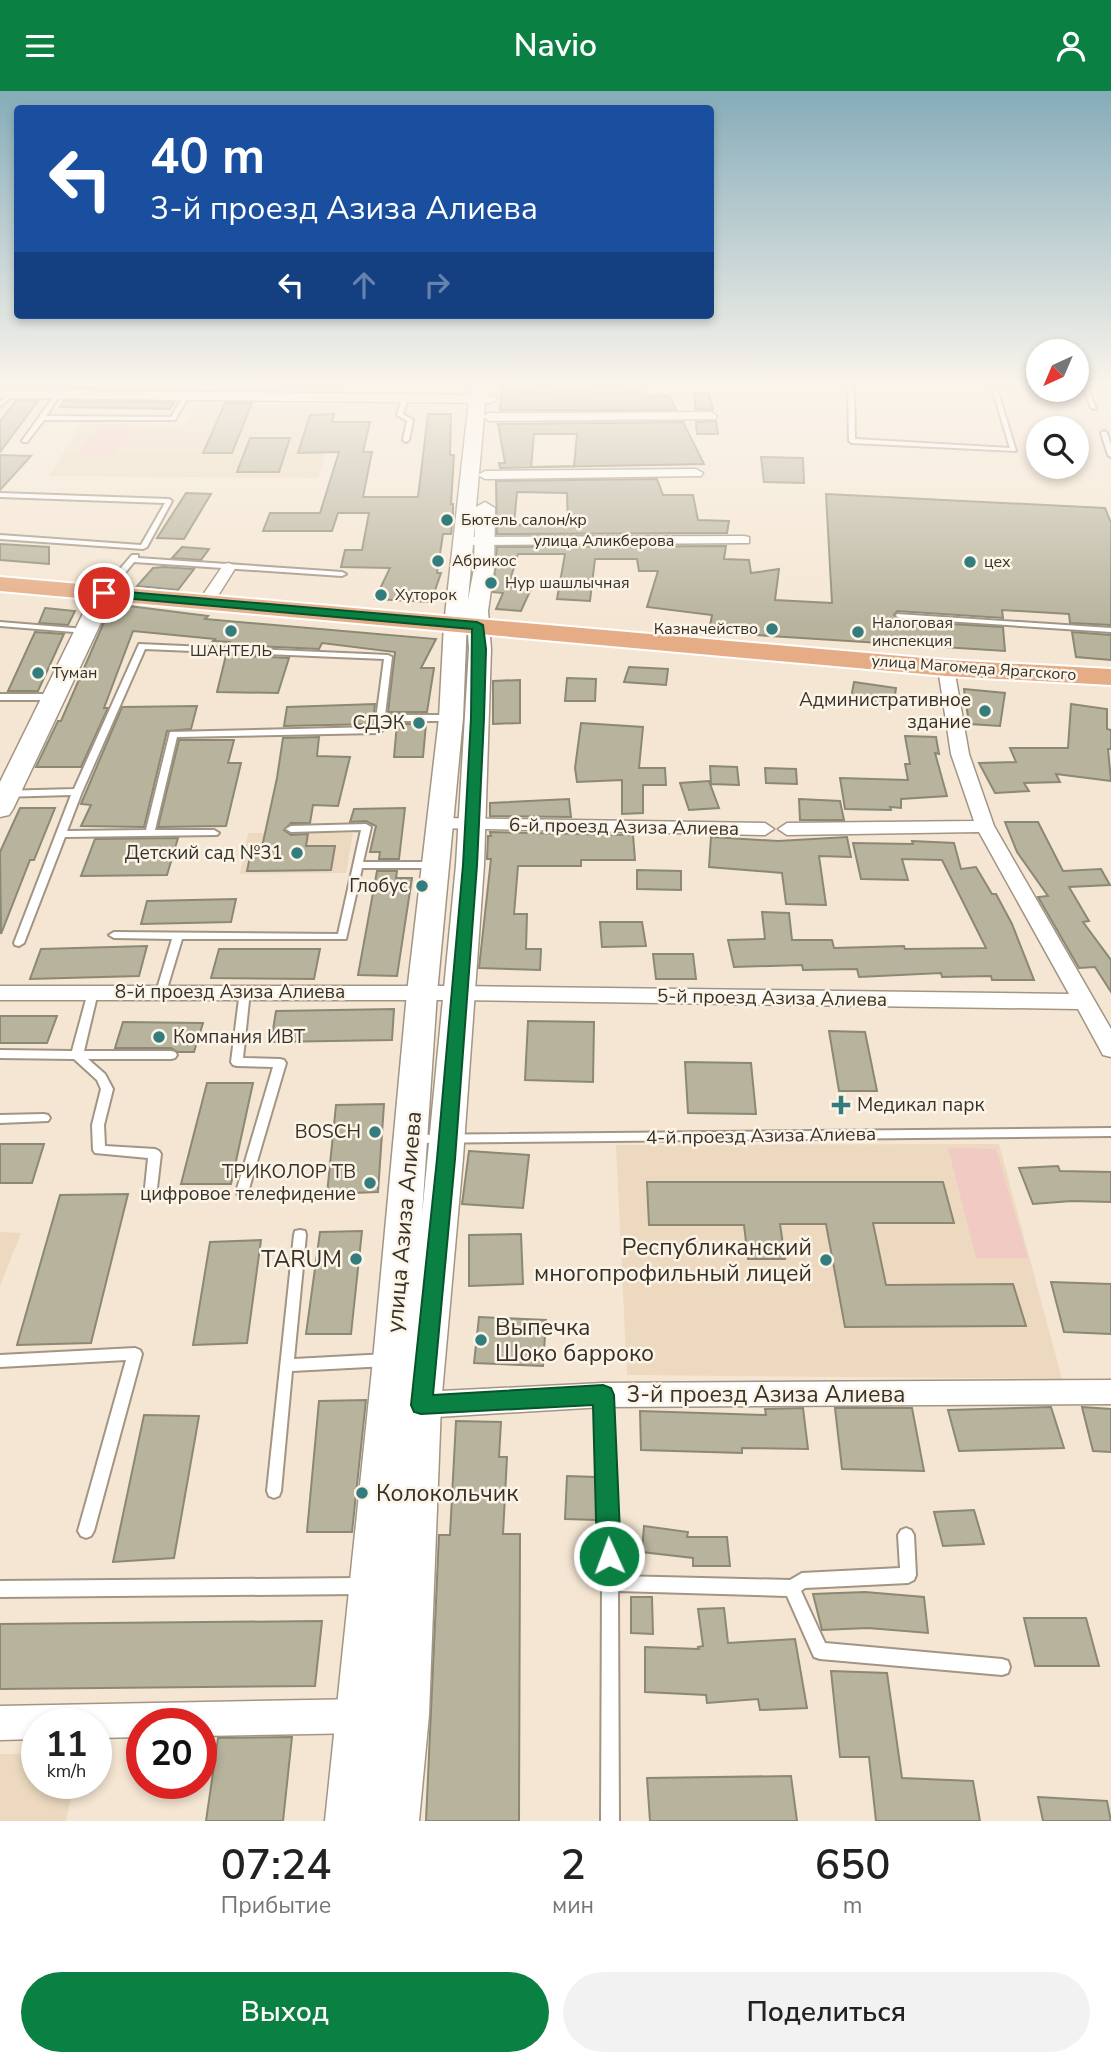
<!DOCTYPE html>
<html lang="ru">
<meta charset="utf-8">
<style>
body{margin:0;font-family:"Nunito Sans",sans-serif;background:#f2f2f2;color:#222;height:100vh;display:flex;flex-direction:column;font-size:26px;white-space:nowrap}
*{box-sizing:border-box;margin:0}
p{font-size:23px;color:#767676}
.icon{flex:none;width:38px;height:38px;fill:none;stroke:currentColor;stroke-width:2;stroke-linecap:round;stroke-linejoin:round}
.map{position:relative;height:1730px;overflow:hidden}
.drawer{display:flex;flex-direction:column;background:#fff;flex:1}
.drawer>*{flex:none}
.top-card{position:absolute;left:14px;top:14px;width:700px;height:214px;border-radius:7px;box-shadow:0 4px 10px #0003;background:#1a4fa0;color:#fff;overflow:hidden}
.needle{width:46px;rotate:224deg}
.controls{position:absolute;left:1026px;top:248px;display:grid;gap:14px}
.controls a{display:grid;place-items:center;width:63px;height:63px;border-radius:50%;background:#fff;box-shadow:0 4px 10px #0003;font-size:35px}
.speed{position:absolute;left:21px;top:1617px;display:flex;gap:14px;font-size:35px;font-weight:700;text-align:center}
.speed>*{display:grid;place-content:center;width:91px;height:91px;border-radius:50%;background:#fff;box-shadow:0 4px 10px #0003;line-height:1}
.speed small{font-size:18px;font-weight:400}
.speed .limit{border:10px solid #d22;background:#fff;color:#111}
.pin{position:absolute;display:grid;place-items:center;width:60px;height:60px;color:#fff;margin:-30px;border:4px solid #fff;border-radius:50%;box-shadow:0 2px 7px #0007}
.me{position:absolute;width:77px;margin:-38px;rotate:358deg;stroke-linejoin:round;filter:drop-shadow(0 0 5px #0008)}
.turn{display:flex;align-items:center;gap:24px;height:147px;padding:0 21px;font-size:32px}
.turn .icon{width:91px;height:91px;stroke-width:2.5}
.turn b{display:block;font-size:49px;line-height:60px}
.lanes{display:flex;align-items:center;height:66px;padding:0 21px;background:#0003;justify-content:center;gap:35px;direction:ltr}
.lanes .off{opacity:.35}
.eta{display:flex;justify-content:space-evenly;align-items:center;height:119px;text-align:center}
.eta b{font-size:42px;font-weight:600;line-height:49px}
.action{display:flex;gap:14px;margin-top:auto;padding:14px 21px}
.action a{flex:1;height:80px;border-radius:42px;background:#0b8043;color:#fff;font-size:28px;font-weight:600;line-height:80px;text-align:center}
.action a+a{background:#f2f2f2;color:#222}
header{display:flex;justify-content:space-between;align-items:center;height:91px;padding:0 21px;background:#0b8043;color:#fff;font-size:32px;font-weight:600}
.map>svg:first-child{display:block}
</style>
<header><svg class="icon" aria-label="menu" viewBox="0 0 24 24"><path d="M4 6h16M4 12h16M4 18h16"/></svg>Navio<svg class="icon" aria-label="person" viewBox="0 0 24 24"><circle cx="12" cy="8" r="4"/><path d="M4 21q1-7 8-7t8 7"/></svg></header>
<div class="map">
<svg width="1111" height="1730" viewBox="0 0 1111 1730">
<rect width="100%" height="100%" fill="#f5e6d3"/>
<path fill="#ecd9bf" d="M0,291H168L166,294H159L155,301L0,300Z
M195,313L340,314L318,387L49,385L81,333L183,335Z
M248,742H353L346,782L240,783Z
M999,1053L1062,1288L627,1284L616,1054Z
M0,1141L21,1142L0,1195Z
M0,1663H37V1692H74L66,1730H0Z"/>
<path fill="#f1cac4" d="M98,335L134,336L111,367L75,366Z
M948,1057L996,1058L1028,1167H976Z"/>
<path fill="#b7b39d" stroke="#8b8873" stroke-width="2" fill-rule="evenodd" d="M78,291H187L182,298L73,297Z
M503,291H520L519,301L555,302L556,291H588L591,302L644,301L645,305L669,304L676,319H500Z
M695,302H709L713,319L695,318Z
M16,310H38L0,361V330Z
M64,310L174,311L170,318L60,316Z
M225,312H252L232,362H203Z
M334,323L332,331H370L363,361H372L363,406H418L428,323H451L450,364H454L451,413H453V426L451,443H443L437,482H441L431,511L375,508L390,477L341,476L345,459H362L369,422H338L332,440H263L270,422H320L339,361L298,362L310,324Z
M716,330L718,343H697L696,331Z
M683,331L704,373L500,377L499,372H505L498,333ZM534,343H577L574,375L531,376Z
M250,347H290L279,381H237Z
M0,364L31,365L0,399Z
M761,366L803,367L804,392L764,391Z
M657,388L663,404H693L698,429L729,430L727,442L497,443L496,390ZM517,401L567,402L568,433L514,434Z
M186,402L211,403L184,448L157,447Z
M826,403L1105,417L1111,432V534L1070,532L1069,523L1002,519L1003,527L897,520L894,524L900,530L1003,536L1005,560L709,541L712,524L647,516L658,480H639L637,468H595L590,510L557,508L565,463H518L508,496L531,498L521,520L496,518L503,502L493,501L497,456L726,455L724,468L749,469L751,482L779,478L775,509L832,512Z
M0,453L49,456V473L0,469Z
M182,456L209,458L201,469L172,467Z
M164,476L194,478L178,499L137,495L153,477Z
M121,514L208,525L205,528L436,548L421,577H434L427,621H388L395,561L322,552L319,558L229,554L230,551L213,550L215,548L133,540L104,617H108L81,676H36L58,630H61L108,522L113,523Z
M45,517L75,520L68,534L39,532Z
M35,541L64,543L38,600H8Z
M1072,541L1111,544V569L1076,566Z
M226,564L289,567L278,602L217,601Z
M629,576L668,578L666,594L624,591Z
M567,587L596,588L595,610H565Z
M520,589V632L493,633V590Z
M854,591L896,597L893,617L850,612Z
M964,598L1005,602L1000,635L969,633Z
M375,613L373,633L284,635L287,616Z
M1071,613L1107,618V638L1111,639V658H1108L1111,690L1056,683L1060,691L1024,692L1029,700L995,702L979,672L1016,671L1010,657H1068Z
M197,615L191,638L167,640L144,736L81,735L91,714L81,713L122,616Z
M581,632L643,636L639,677H665L666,694H643V722L622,723V689L577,691L575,677Z
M397,633H426L423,666H394Z
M905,645L936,646L939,663L935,662L947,705L901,708V717L890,716L891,719L845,718L840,687L908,689L905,673H910Z
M319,646L317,665L350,666L338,715L313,714L310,732H291L284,739L291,744L308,743L306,755H335L331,779L247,780L252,756H262L277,687L283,647Z
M179,649H234L228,672H241L226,735L158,736Z
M710,675L737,676L739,694L711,693Z
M765,677L796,678L797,693L766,692Z
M709,690L719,717L689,719L680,692Z
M569,708L571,726L490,725V712Z
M799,708L840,710L844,729H800Z
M20,717H55L34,769H30L1,843L0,761Z
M405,717L399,768H379L380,761H370L376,735L366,730L350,731L354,718Z
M1005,731H1038L1063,780L1101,778L1110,794L1069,796L1089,830L1083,831L1111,869V901L1095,876L1079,877L1038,806L1048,805L1017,761Z
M490,741L633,744L635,769H581V775H518L514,823H527L526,858H541L540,879L479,877L491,768H487L488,745H491Z
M711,746L778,750L847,746L851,766L819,765L826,814L786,813L782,782L709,776Z
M178,747L167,784L81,785L95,748Z
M912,750L954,752L961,778L976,776L992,803H996L1012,833L1034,889H992L991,885L942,886L941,882L859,886L857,878L803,879L802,874L734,876L728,849L765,848L762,821L789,822L792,849H832L834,857L904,855L905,858L986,857L942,769L902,768L908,789L861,788L853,752L913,753Z
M637,779L681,780V799L637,798Z
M377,780H397L396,787H412L397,885L358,884Z
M236,808L231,831L141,833L147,810Z
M600,831H642L646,855L602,856Z
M147,855L139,885L30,888L41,858Z
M219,858H320L314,888L211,887Z
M653,863H693L696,888H656Z
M394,918L392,949L271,951L276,920Z
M0,925H57L47,952H0Z
M528,930L594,931L593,991L525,989Z
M123,931L203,932L194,961H178L171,957H115Z
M829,940L865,941L877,1000H839Z
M685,971L751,972L756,1023L688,1022Z
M207,992H253L231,1093H181Z
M384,1013L378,1101L327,1103L336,1014Z
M0,1053H44L32,1092H0Z
M469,1060L529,1064L523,1117L462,1113Z
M1058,1075L1060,1080L1111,1081V1111L1072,1110L1033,1113L1019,1077Z
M647,1091H943L954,1132H873L886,1194L1013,1193L1026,1235L845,1236L826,1133H780L785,1168H748L744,1134H649Z
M128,1103L91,1252L17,1254L60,1104Z
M362,1140L351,1243H306L320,1141Z
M521,1143L523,1193L469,1195V1144Z
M261,1149L247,1252L193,1254L210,1151Z
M1051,1191L1111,1193V1243L1064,1241Z
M479,1226L546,1229L543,1275L474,1272Z
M366,1309L352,1441H307L319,1310Z
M1051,1316L1064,1357L959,1360L948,1319Z
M1082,1316L1111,1318V1361L1093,1360Z
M803,1317L808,1358L742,1357V1362L641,1359L640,1320L766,1324L765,1318Z
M835,1317H912L924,1380L842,1378Z
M144,1324L199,1325L174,1467L113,1471Z
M456,1330L501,1331L499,1366H507L503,1443H520L519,1730H426L439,1444H450Z
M567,1385L596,1386L597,1429L565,1428Z
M974,1419L984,1453L943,1455L934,1421Z
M644,1435L688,1441L687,1446H727L730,1475H693V1467L642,1461Z
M865,1501L924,1506L928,1542L868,1537L822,1539L813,1503Z
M631,1506H652L653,1543L631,1542Z
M724,1517L728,1552L795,1548L807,1617L760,1619L758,1608L707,1612L706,1604L645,1601V1556L699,1558L698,1556L703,1555L698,1518Z
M1024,1527H1086L1099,1575H1035Z
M322,1530L315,1595L0,1598V1533Z
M831,1580L887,1582L902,1687L973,1690L980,1730H876L869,1666H840Z
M292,1646L283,1730H206L218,1647Z
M791,1685L797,1730H650L647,1687Z
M1038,1706L1107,1710L1111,1730H1043Z"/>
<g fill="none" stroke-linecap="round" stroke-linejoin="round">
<defs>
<path id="lane" d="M34,291H40L27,304H23V302Z
M990,291L1038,292V296L996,294L1016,360L852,352L849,350L848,296L851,294L854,296L855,348L1010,357Z
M1082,292L1087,293L1096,318L1091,317Z
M9,302L14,303L0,316V311Z
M56,302L61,303L46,325L171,326L184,304L189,305L175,329H44L27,351H23L22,350Z
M405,305L408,307L403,323L413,329L409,349L406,351L403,349L407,330L397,324L402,307Z
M1104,340L1107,342L1111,354V366L1108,364L1101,342Z
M0,402L169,408L172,410L147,456L143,458L0,448V444L141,454L165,412L0,406Z
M132,464H138V467L342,481L346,483L342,485L134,471L107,504H101V500Z
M897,523L1111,537V541L900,527L896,525Z
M0,531L86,538L90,540L86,542L0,535Z
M139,553L388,564L392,566L385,624H451L455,627L451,630H384L383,639L379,642L177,646L155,739H214L219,742L217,744L65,746L24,852L19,855L15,854L14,852L71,704L0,706V700L74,698ZM145,558L384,568L375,636L170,641L146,739L67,740L82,701Z
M0,603H53L57,606L53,609H0Z
M366,733L371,736L363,771H433L438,774L433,777H362L346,848H182L166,901L161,905L156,901L172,848L114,847L109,844L114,841L338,843L361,739L291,741L286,738L291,735Z
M245,896L250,900L243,967L280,968L284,969L286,972L248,1101L246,1104L242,1106L238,1104L236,1101L273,976L237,975L233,974L231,971L240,900Z
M93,897L98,901L84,960H171L175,961L177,964L175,967L171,968H88L105,983L113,998L104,1034L105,1055L155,1058L159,1060L161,1063L157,1097L155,1100L151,1102L147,1100L145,1097L148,1067L95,1062L93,1059L92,1034L101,998L97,989L74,968L0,967V959L72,960L88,901Z
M44,1023L48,1024L50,1027L48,1030L0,1032V1024Z
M1111,1037V1045L413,1052L409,1051L407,1048L409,1045L413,1044Z
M300,1139L305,1140L306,1144L294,1268L387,1263L392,1265L394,1269L392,1273L387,1275L292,1280L281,1400L279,1405L274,1407L269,1405L267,1400L294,1144L295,1140Z
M135,1257L140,1259L142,1263L94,1440L91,1445L86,1447L81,1445L78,1440L126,1269L0,1276V1264Z
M603,1298L608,1300L610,1304L618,1485L790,1489L802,1482L900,1477L898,1444L901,1439L906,1437L911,1439L914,1444L916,1484L914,1489L908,1492L805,1497L801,1500L825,1552L1002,1568L1008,1570L1010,1576L1008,1582L1002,1584L820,1568L814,1566L787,1505L618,1500L619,1730H601L602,1492L596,1304L598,1300Z
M361,1487L367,1490L369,1495L367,1500L361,1503L0,1506V1490Z"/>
<path id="street" d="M1077,291H1111V297L1084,296Z
M0,299L491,304L497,308L491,312L0,307Z
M711,321L717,325L715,328L489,330L483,326L489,322Z
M696,378L703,382L701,385L485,388L478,384L485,380Z
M744,445L749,446V452L466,454L459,450L466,446Z
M229,472L236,476L214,511L211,514H201L198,511L224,473Z
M946,572L954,577L969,663L994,735L1111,938V966L1103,964L1078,918L459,909H0V895H459L1069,903L979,741L787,744L778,738L787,732L974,730L951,663L938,577Z
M440,727L765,732L774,738L765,744L433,737L431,733L433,729Z
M1111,1289V1313L603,1316L421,1327L411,1323L407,1314L411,1305L421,1301L603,1292Z
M364,1608L376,1613L381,1625L376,1637L364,1642L201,1645V1633H142V1646L96,1647V1633H37V1648L0,1649V1615Z"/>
<path id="secondary" d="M471,291H487L476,416L485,411L495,417L494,478L488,520L491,558L484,774L463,1067L441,1314L429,1624L419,1730H325L373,1269L407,902L439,627L444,533ZM475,431L474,478L468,509ZM467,527L469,558L456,774L422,1124L437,902L463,627Z
M104,496L112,497L115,502L13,718L9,724L0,726V691L93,502L96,497Z"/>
<path id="primary" d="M0,486L946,569L1111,578V594L946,585L0,500Z"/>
</defs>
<use href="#lane" stroke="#a29583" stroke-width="4"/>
<use href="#street" stroke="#a29583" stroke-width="3"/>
<use href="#secondary" stroke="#a29583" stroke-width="3"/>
<use href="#primary" stroke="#fff" stroke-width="4"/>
<use href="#lane" fill="#fff" fill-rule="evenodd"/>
<use href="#street" fill="#fff" fill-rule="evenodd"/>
<use href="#secondary" fill="#fff" fill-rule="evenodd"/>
<use href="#primary" fill="#e6ac86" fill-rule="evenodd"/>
</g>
<linearGradient id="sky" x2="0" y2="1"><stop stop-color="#85acb9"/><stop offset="0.55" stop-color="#faf4eb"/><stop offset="1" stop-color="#faf4eb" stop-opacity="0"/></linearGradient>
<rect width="1111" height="533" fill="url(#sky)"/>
<path fill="#0b8043" stroke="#07532c" stroke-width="2" d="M104,499L477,531L483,534L486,558L484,627L477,774L455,1068L433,1304L603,1294L611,1297L614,1304L621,1465L617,1473L609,1476L601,1473L597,1465L593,1314L421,1323L414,1321L411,1314L437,1068L463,774L471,627L472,538L100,505L98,502Z"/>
<g fill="#347d7e" stroke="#fdf4e8" stroke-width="2.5">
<circle cx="447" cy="429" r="7"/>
<circle cx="438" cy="470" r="7"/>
<circle cx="970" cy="471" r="7"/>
<circle cx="491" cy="492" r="7"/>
<circle cx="381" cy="504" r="7"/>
<circle cx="772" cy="538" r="7"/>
<circle cx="231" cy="540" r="7"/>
<circle cx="858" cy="541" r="7"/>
<circle cx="38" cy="582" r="7"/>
<circle cx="985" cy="620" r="7"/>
<circle cx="419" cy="632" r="7"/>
<circle cx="297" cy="762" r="7"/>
<circle cx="422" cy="795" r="7"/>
<circle cx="159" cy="946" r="7"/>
<path d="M837.5 1003.5h7v7h7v7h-7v7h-7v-7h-7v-7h7z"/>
<circle cx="375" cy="1041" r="7"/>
<circle cx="370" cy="1092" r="7"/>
<circle cx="356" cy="1168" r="7"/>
<circle cx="826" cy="1169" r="7"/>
<circle cx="481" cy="1249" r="7"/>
<circle cx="362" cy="1402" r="7"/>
</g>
<g text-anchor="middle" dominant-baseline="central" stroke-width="5" stroke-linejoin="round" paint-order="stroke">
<g font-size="16" fill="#363129" stroke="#fdf4e8" text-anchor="start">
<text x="461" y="429">Бютель салон/кр</text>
<text x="452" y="470">Абрикос</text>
<text x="984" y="471">цех</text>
<text x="505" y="492">Нур шашлычная</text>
<text x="395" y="504">Хуторок</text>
<text x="872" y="532">Налоговая<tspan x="872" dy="18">инспекция</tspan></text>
<text x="758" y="538" text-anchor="end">Казначейство</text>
<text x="231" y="560" text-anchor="middle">ШАНТЕЛЬ</text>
<text x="52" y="582">Туман</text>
</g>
<g font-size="16" fill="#363129" stroke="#fdf4e8">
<text x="604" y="450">улица Аликберова</text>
<text transform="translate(974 577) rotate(4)">улица Магомеда Ярагского</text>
</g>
<g font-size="19" fill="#363129" stroke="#fdf4e8" text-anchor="end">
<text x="971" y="609">Административное<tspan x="971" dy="22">здание</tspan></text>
<text x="405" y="632">СДЭК</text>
<text x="283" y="762">Детский сад №31</text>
<text x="408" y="795">Глобус</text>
<text x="173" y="946" text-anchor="start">Компания ИВТ</text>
<text x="857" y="1014" text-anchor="start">Медикал парк</text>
<text x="361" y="1041">BOSCH</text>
<text x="356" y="1081">ТРИКОЛОР ТВ<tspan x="356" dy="22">цифровое телефидение</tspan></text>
</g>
<g font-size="19" fill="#363129" stroke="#fdf4e8">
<text transform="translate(624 736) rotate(1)">6-й проезд Азиза Алиева</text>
<text x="230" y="901">8-й проезд Азиза Алиева</text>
<text transform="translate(772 907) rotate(1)">5-й проезд Азиза Алиева</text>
<text transform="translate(761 1045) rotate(-1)">4-й проезд Азиза Алиева</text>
</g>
<g font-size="23" fill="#363129" stroke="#fdf4e8">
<text transform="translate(404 1131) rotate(-85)">улица Азиза Алиева</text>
<text x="766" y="1303">3-й проезд Азиза Алиева</text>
</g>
<g font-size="23" fill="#363129" stroke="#fdf4e8" text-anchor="end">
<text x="812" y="1156">Республиканский<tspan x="812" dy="26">многопрофильный лицей</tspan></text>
<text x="342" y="1168">TARUM</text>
<text x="495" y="1236" text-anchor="start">Выпечка<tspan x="495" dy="26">Шоко барроко</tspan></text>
<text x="376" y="1402" text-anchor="start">Колокольчик</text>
</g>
</g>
</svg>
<div class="controls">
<a><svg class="needle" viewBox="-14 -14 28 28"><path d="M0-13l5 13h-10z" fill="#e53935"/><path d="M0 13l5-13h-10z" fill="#767676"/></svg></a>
<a><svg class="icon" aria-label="search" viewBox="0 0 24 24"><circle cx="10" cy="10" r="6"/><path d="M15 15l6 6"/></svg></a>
</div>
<div class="speed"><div>11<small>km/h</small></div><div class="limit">20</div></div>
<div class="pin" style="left:104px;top:502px;background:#d93025"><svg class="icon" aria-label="arrive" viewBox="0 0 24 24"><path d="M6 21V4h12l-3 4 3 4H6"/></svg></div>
<svg class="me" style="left:609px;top:1465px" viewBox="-20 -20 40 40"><circle r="17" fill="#0b8043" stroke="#fff" stroke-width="3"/><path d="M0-11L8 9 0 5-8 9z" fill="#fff"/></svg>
<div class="top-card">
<div class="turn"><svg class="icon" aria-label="left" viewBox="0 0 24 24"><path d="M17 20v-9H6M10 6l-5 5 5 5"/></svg><div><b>40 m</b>3-й проезд Азиза Алиева</div></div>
<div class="lanes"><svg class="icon" aria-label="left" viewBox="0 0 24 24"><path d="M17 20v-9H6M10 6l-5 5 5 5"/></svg><svg class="icon off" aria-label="ahead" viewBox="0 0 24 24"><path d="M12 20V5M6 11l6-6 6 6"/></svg><svg class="icon off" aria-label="right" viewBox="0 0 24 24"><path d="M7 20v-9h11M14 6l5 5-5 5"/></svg></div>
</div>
</div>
<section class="drawer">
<div class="eta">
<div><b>07:24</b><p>Прибытие</p></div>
<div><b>2</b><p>мин</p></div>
<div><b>650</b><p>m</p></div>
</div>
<div class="action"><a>Выход</a><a>Поделиться</a></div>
</section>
